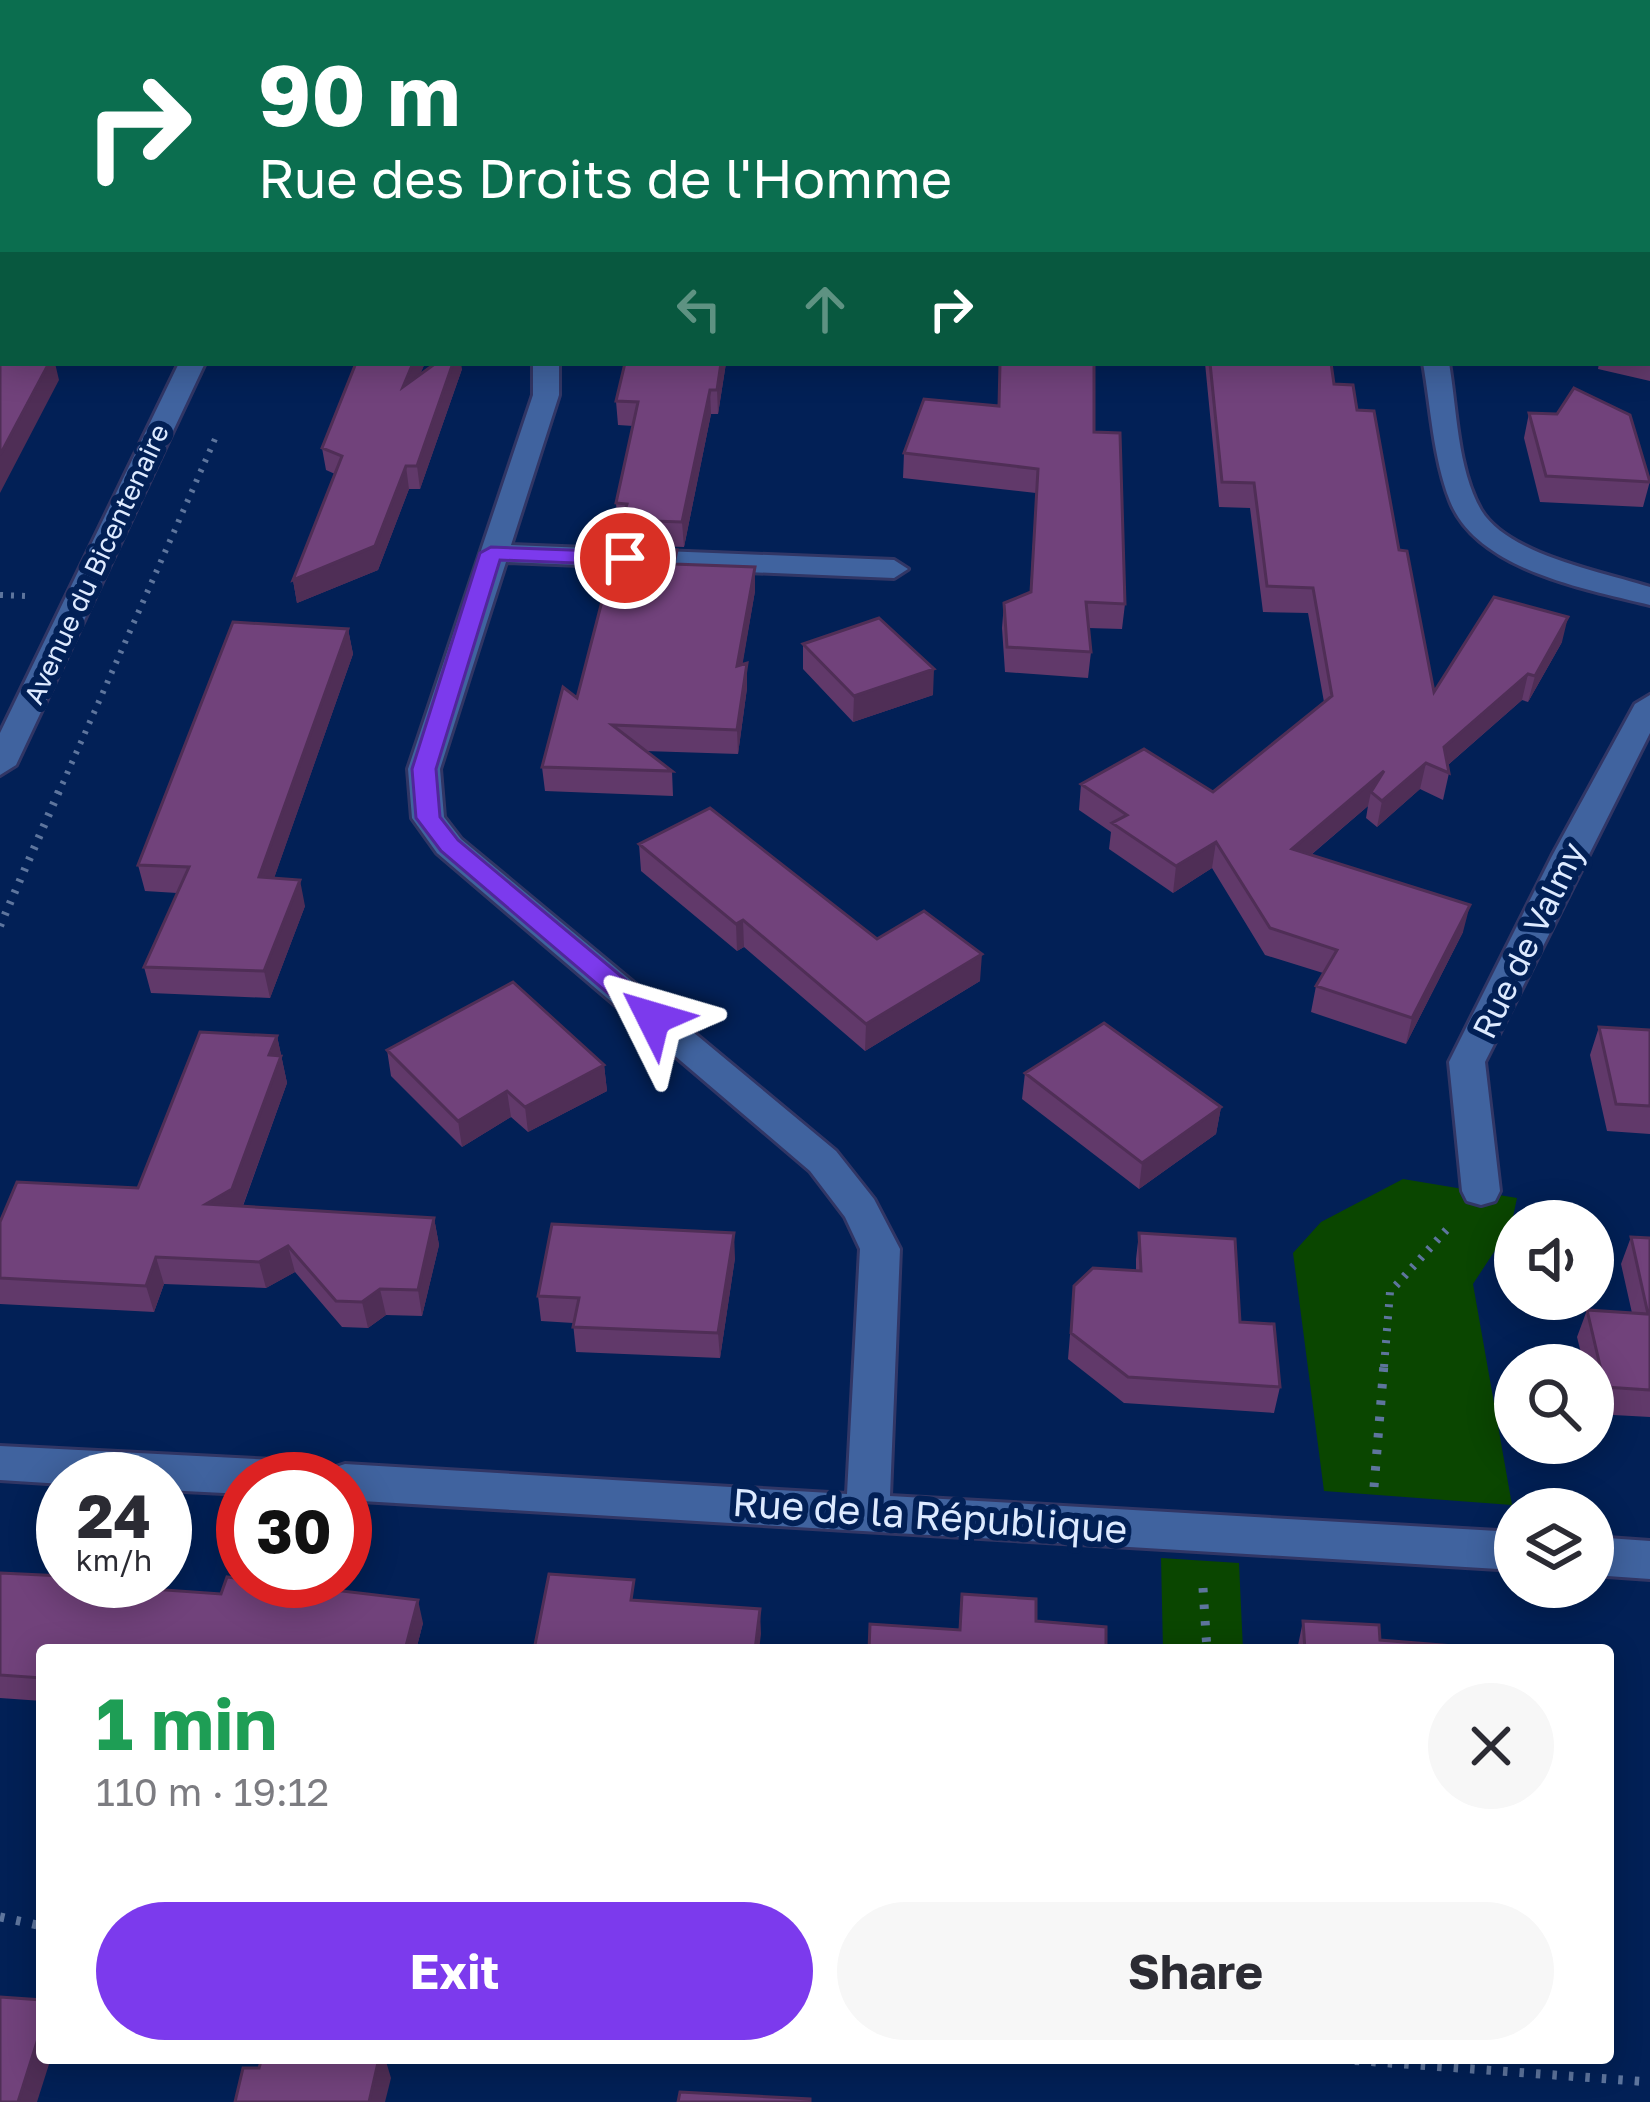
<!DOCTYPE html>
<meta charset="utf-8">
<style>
body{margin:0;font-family:"Golos Text",sans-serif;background:#f7f7f7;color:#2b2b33;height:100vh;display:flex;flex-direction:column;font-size:45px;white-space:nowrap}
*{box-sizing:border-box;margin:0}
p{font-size:39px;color:#7c7c81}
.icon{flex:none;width:66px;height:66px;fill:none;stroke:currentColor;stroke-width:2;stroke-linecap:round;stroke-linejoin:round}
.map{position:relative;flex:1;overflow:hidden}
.panel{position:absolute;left:36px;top:1644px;width:1578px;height:420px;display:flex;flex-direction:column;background:#fff;border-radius:12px;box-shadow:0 6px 30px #0003}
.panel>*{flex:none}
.top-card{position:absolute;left:0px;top:0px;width:1650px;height:366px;box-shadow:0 6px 30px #0003;background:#0b6e4f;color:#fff;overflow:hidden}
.controls{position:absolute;left:1494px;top:1200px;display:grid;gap:24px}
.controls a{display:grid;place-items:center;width:120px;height:120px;border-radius:50%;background:#fff;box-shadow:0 6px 30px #0003;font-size:60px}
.speed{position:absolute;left:36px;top:1452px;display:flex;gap:24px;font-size:60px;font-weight:700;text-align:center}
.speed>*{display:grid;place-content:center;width:156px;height:156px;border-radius:50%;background:#fff;box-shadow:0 6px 30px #0003;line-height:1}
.speed small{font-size:30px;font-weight:400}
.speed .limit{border:18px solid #d22;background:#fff;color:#111}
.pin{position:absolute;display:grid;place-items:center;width:102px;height:102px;color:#fff;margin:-51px;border:6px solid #fff;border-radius:50%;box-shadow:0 3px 12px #0007}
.me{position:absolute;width:132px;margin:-66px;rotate:310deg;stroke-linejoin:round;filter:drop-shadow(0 0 9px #0008)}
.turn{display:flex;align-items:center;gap:42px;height:252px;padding:0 60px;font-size:54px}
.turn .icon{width:156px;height:156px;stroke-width:2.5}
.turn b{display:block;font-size:84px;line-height:102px}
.lanes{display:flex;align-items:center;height:114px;padding:0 60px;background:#0003;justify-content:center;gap:60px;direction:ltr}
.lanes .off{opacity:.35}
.round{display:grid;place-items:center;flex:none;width:126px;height:126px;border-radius:63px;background:#f7f7f7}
.summary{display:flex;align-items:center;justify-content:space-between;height:204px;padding:0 60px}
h1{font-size:72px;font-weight:700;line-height:90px;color:#1e9e55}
.cta{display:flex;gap:24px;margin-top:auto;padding:24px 60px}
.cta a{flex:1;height:138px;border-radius:72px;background:#7c3aed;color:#fff;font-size:48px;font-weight:700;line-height:138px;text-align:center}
.cta a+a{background:#f7f7f7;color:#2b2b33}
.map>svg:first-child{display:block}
</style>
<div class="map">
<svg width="1650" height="2102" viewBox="0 0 1650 2102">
<rect width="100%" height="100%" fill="#022056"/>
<path fill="#0a4600" d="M1403,1179L1517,1198L1511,1226L1473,1284L1512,1505L1324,1491L1293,1253L1321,1222Z
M1161,1558L1239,1563L1243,1650H1163Z"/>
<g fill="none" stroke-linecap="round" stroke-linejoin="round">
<defs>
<path id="lane" d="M154,0H170L172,3H156Z"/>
<path id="street" d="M815,0H835L813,3Z
M1647,64H1650V76H1647Z
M3,183V197L0,198V184Z
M179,363H205L16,765L0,775V733Z
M533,363H559V395L511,545L894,560L908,569L894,578L506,562L440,769L444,817L461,839L836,1151L874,1199L900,1249L890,1496L1515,1532V1570L345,1500V1479H325L330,1469L345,1464L847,1494L860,1249L845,1217L810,1171L437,853L412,818L408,769L533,395Z
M1423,363H1449C1457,409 1457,468 1481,510C1508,555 1603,572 1650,587V605C1586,589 1477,570 1450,501C1433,457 1431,408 1423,363Z
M1650,695V733L1485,1062L1500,1191L1495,1201L1481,1205L1467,1201L1462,1191L1449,1062L1552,856L1635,704Z
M0,1446L295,1461L310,1467L316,1479H243V1494L165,1490V1479H63V1484L0,1480Z
M1593,1537L1650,1541V1579L1593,1575Z"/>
</defs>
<use href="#lane" stroke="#313665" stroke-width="6"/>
<use href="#street" stroke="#313665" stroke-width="6"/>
<path stroke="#5e759d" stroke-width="6" stroke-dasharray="3 8" stroke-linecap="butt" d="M0,595L26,596
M58,794L215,439"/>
<path stroke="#5e759d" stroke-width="8" stroke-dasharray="3 9" stroke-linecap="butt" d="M0,926L59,791
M1384,1367L1390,1292L1450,1226"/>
<path stroke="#5e759d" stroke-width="9" stroke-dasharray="4.5 12" stroke-linecap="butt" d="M1374,1487L1384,1364
M1203,1588L1207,1650
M0,1917L42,1926
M1322,2058L1650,2082"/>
<use href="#lane" fill="#40639f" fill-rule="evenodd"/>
<use href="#street" fill="#40639f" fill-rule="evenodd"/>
</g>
<path fill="#61396a" d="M0,0L3,3V157H0Z
M1647,78L1650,79V273H1647Z
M1647,282L1650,289V381L1598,369L1599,363H1647Z
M356,363H425L420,374L462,369L420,489H409L378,570L297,603L293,580L335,474L326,470L322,448Z
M726,363L718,414H711L684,547L624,545L623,529L618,528L616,503L633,426L618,425L616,401Z
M1205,363H1331L1334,384L1357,410L1399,550L1434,692L1562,642L1528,702L1522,700L1448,765L1449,773L1443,800L1420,789L1377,827L1366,818L1368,806L1311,855L1463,932L1406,1044L1311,1012L1316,986L1323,973L1265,955L1212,868L1173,893L1109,849L1111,832L1079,810L1081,784L1213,792L1324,702L1308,613L1263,612L1250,508L1219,507Z
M1529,413L1650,481L1643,507L1540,502L1524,438Z
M1094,432L1125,604L1122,629L1088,628L1091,652L1088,678L1005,672L1002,628L1004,603L1030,592L1036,493L903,478L904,453Z
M678,564L755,591L742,665L747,688L738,754L645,751L672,771L673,796L545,791L542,767L577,698Z
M348,629L353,654L274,878L305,906L270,998L151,993L144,967L177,893L145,891L138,865Z
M803,644L933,695L853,722L803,669Z
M639,844L877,939L980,981L865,1051L744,947L737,951L641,871Z
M1599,1027L1650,1030V1134L1607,1131L1590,1055Z
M277,1036L287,1083L243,1206L434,1218L439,1245L422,1316L386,1315L368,1328L342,1327L295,1272L266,1288L164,1284L154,1312L0,1304V1222L138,1188Z
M387,1050L604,1065L607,1091L528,1132L511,1117L462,1147L391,1076Z
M1025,1073L1221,1107L1216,1134L1139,1189L1022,1099Z
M1139,1233L1240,1322L1280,1387L1274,1413L1124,1403L1068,1359L1074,1286L1136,1270V1259Z
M1631,1237L1650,1238V1417L1595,1414L1593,1405V1365H1584L1577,1337L1587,1310L1632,1313L1621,1264Z
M735,1258L720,1358L576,1352L573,1323L541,1321L538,1296Z
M0,1573L63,1581H97L99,1585L423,1623L416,1650H42V1701L0,1698Z
M1303,1621L1380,1640L1504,1650H1297Z"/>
<path fill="#4f2e56" d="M738,0H758L754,3H738Z
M35,363H55L59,380L0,493V455Z
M413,363H425L406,409L403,387Z
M453,363H461L462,369L420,489L417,466Z
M721,363H726L718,414L717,390Z
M710,390L711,414L684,547L682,522Z
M406,466L409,489L378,570L297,603L293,580Z
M755,567V591L738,691L737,666Z
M1568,617L1562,642L1528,702L1535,676Z
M348,629L353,654L265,904L259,877Z
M747,663V688L738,754L737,730Z
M934,669L933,695L853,722L854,696Z
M1528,674L1522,700L1442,770L1444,747Z
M1426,763L1420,789L1377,827L1382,801Z
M1384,771L1371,792L1368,806L1287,875L1292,849Z
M1216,842L1212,868L1173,893L1176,866Z
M300,880L305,906L270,998L264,971Z
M1470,905L1463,932L1406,1044L1412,1018Z
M743,920L744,947L737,951L736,924Z
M982,954L980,981L865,1051L866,1024Z
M277,1036L287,1083L239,1216L206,1204Z
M604,1065L607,1091L528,1132L525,1107Z
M507,1091L511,1117L462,1147L458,1121Z
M1221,1107L1216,1134L1139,1189L1142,1163Z
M434,1218L439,1245L422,1316L418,1290Z
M734,1233L735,1258L720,1358L718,1333Z
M288,1246L295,1272L266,1288L259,1262Z
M156,1257L164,1284L154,1312L146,1286Z
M380,1289L386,1315L368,1328L362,1302Z
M418,1600L423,1623L416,1650H405Z
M760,1609L761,1634L759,1650H755Z
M42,2026V2058H51L37,2102H18Z
M379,2058H385L391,2078L385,2102H369Z"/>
<path fill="#71427b" stroke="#4f2e56" stroke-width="3" d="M0,0H60L58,3H3V135H0Z
M449,0H726L722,3H445Z
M908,0H929L928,3H905Z
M1013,0H1528L1526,3H1012Z
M1647,78L1650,79V250H1647Z
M3,267V297H0V272Z
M1650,277L1648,283L1650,356H1647V282Z
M3,300V363H49L0,455V305Z
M356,363H413L403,387L436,363H453L417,466H406L375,546L293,580L342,456L322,448Z
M625,363H721L717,390H710L682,522L622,520L627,504L616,503L638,402L616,401Z
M1000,363H1094V432L1120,433L1125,604L1086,602L1091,652L1007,647L1004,603L1031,592L1038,469L904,453L924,399L999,406Z
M1210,363H1331L1334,384L1353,385L1357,410L1374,411L1399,550L1407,551L1434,692L1494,597L1568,617L1535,676L1528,674L1444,747L1449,773L1426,763L1382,801L1371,792L1384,771L1292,849L1470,905L1412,1018L1316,986L1337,950L1270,928L1216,842L1176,866L1112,823L1127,815L1081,784L1144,749L1213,792L1332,696L1313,588L1267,586L1254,483L1222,482Z
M1574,388L1630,415L1650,482L1546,476L1529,413L1557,414Z
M616,547L677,550L674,564L755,567L737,666L747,663L737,730L612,725L672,771L542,767L563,687L577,698Z
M879,618L934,669L854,696L803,644Z
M233,622L348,629L259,877L300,880L264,971L144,967L189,867L138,865Z
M710,808L877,939L924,911L982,954L866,1024L743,920L736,924L639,844Z
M513,982L604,1065L525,1107L507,1091L458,1121L387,1050Z
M1104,1023L1221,1107L1142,1163L1025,1073Z
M1599,1027L1650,1030V1106L1616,1104Z
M200,1032L277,1036L269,1055L281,1056L232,1189L206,1204L434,1218L418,1290L380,1289L362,1302L336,1301L288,1246L259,1262L156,1257L146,1286L0,1278V1222L17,1182L138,1188Z
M552,1224L734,1233L718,1333L573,1327L579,1298L538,1296Z
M1139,1233L1235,1239L1240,1322L1274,1324L1280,1387L1128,1377L1071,1333L1074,1286L1093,1268L1141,1271Z
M1631,1237L1650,1238V1390L1605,1387L1587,1310L1648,1314Z
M0,1573L63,1576V1581H95L94,1585L221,1594L227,1577L243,1579V1581H258L418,1600L405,1650H42V1678L0,1675Z
M549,1574L634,1580L631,1600L760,1609L755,1650H534Z
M962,1594L1036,1599V1621L1106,1627V1650H869L870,1624L960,1630Z
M1303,1621L1379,1625L1380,1640L1504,1650H1305Z
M0,1997L42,2000V2026L18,2102H0Z
M262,2058H379L369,2102H235L243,2068H259Z
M680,2092L810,2099V2102H678Z"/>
<path fill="#7c3aed" stroke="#51269a" stroke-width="3" d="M491,547L625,552L636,558L625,565L500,560L436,769L440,817L458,840L663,1011L667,1018L663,1024H644L441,851L416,818L412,769L480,553Z"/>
<g text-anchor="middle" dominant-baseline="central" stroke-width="12" stroke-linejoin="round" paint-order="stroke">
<g font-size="27" fill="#ddeaff" stroke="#022056">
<text transform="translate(96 564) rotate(-65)">Avenue du Bicentenaire</text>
</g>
<g font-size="33" fill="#ddeaff" stroke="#022056">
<text transform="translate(1528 940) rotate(-64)">Rue de Valmy</text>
</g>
<g font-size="39" fill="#ddeaff" stroke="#022056">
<text transform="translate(930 1515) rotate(4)">Rue de la République</text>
</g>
</g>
</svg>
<div class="controls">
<a><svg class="icon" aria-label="sound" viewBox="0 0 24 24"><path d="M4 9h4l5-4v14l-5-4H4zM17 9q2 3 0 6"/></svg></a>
<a><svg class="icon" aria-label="search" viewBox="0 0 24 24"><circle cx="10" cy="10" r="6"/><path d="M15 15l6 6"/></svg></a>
<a><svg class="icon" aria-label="layers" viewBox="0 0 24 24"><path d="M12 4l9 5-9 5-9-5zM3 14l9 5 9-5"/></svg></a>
</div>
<div class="speed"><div>24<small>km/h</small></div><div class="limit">30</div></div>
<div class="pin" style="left:625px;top:558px;background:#d93025"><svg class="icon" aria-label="arrive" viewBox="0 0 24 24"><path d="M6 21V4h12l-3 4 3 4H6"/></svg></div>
<svg class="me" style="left:653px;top:1018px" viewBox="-20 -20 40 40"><path d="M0-17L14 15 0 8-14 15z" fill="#7c3aed" stroke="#fff" stroke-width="4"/></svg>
<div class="top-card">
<div class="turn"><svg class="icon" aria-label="right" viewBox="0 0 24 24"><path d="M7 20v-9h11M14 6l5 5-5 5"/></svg><div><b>90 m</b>Rue des Droits de l'Homme</div></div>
<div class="lanes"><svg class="icon off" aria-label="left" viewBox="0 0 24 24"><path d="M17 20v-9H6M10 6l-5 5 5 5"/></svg><svg class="icon off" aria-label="ahead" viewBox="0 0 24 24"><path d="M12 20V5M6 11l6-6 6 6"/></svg><svg class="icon" aria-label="right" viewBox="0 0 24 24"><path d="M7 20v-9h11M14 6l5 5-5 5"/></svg></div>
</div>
<section class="panel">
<div class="summary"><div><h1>1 min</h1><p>110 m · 19:12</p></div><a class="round"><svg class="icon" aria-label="close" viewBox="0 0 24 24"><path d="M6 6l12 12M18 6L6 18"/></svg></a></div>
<div class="cta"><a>Exit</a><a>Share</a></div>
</section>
</div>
